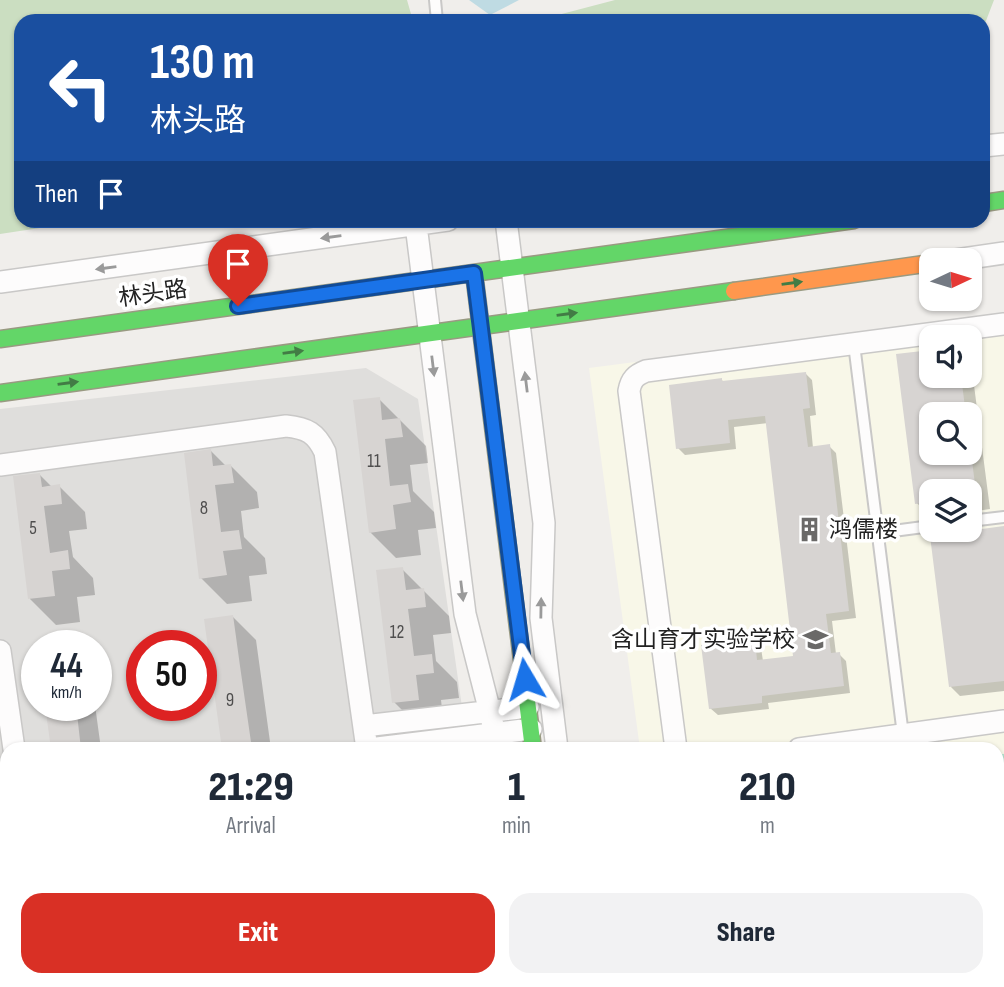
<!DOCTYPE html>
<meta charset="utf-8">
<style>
body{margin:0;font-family:"Sofia Sans Condensed","Noto Sans SC",sans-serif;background:#f2f2f3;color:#1f2937;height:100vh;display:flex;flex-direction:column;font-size:26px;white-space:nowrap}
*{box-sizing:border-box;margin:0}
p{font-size:23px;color:#747a83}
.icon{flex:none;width:38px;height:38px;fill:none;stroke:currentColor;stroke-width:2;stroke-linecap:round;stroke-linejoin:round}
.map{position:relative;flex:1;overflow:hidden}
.drawer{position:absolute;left:0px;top:742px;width:1004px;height:245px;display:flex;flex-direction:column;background:#fff;border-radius:21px 21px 0 0;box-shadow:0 2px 5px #0004}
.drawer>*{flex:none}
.hud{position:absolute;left:14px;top:14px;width:976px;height:214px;border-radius:21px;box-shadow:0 2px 5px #0004;background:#1a4fa0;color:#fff;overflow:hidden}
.needle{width:46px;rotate:86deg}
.fabs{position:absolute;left:919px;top:248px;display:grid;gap:14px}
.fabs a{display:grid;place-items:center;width:63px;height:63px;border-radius:14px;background:#fff;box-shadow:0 2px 5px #0004;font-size:35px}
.speed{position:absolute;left:21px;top:630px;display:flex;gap:14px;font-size:35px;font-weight:700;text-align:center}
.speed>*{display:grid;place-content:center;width:91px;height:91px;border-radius:50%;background:#fff;box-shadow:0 2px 5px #0004;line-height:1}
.speed small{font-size:18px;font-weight:400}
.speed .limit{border:10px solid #d22;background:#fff;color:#111}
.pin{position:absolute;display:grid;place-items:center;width:60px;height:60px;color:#fff;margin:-72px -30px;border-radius:50% 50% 50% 0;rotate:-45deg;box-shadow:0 0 7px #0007}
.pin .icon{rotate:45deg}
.me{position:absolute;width:77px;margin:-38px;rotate:353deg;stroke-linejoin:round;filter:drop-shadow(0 0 5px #0008)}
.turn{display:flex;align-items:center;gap:24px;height:147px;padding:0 21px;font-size:32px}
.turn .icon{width:91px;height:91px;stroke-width:2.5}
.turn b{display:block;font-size:49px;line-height:60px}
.then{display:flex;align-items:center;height:66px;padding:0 21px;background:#0003;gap:14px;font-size:26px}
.eta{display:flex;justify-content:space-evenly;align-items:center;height:119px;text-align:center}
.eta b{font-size:42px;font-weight:800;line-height:49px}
.cta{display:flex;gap:14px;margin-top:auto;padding:14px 21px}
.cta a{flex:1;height:80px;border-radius:21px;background:#d93025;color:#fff;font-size:28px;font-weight:800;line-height:80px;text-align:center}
.cta a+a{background:#f2f2f3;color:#1f2937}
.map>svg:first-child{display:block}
</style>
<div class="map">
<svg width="1004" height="987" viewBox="0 0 1004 987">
<rect width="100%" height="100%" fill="#f0eeeb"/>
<path fill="#dfdedc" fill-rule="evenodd" d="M366,368L418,399L468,749H7V928L2,888L0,887V409ZM37,646H96V705H37ZM142,646H201V705H142Z
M13,980H482L476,987H14Z"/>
<path fill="#f8f7e8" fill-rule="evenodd" d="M1004,314V987H672L671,980H998V749H640L589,368ZM931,338H970V376H931ZM931,415H970V453H931ZM931,492H970V530H931Z
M0,887H2L7,928V980H13L14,987H0Z"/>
<path fill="#cbdec1" d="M0,0H407L413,21H21V220L86,221L0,234Z
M615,0H994L984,26V21H535Z"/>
<path fill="#b7e6d2" d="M998,754H1004V987H753L745,980H798L818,984V980H998Z"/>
<path fill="#bfdbe3" d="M469,0H519L490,15Z"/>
<path fill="#0003" fill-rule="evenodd" d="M931,351V376H970V361L971,362L990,509L970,512V492H931V517L917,503ZM931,415H970V453H931Z
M805,373L812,380L816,415L810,416L813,448L829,446L836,453L856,618L832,621L836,654H839L846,661L850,693L768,703L769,709L718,715L710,708L754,640L761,648L763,661L795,657L768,423L734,427L736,449L685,455L678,448L722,380L724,383Z
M379,399L426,446L428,463L410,465L413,491L434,512L436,528L418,530L421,555L396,558L370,532Z
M211,451L226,466H231L257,492L259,508L241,511L244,537L265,558L267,574L249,576L252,601L227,604L201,578Z
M40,475L52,487L59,486L85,512L87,529L69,531L73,557L93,578L95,595L77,597L80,622L56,625L30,599Z
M1004,528V691L960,696L951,687Z
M402,569L449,616L451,633L433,635L436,661L457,682L459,698L441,700L444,725L420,728L394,702Z
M233,617L256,640L271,749H223Z
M66,641L71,646H39V645Z
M47,705H95L101,749H53Z
M0,959L4,987H0Z
M84,980H132L133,987H85Z
M259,980H306L307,987H260Z
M442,980H485L486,987H449Z"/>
<path fill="#d7d4d2" d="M931,350V376H961L966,415H931V453H971L976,492H931V502L915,504L896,354Z
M806,372L810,408L803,409L808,447L830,444L849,611L826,614L831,653L840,652L844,686L762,696V703L709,709L701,645L755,639L757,660L793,656L765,416L728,420L730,443L676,449L669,385L722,378V381Z
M380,397L382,420L400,418L403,437L385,439L390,486L408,484L411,502L393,505L396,529L369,533L353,400Z
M211,449L213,466L231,464L234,483L215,485L221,532L239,530L242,549L223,551L227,575L199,579L184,453Z
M40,473L42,487L60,484L62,504L44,506L50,553L68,550L70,569L52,571L55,596L28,599L13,476Z
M1004,526V681L949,687L930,536Z
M403,567L406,590L424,588L426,607L408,609L414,656L432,654L434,673L416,675L419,700L392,703L376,570Z
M233,615L240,666L252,749H222L204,619Z
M45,705H76L81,749H51Z"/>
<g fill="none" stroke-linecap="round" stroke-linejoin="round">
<defs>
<path id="lane" d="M435,0L437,21
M854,344L903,735
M970,521L1004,517
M878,533L931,526"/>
<path id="street" d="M984,146L1004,144
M506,220L544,523L541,618L557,749
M416,225L465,614L492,720L496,749
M949,261L1004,253
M0,282L448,220
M0,465L286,426C307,428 316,433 325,452L367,749
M0,651L14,749
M364,726L528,707
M369,749L531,729
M676,749L629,391C631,379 636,375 646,371L1004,324
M799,749L1004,721
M0,868H7
M46,980L47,987
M524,980L525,987
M586,980L587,987
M706,980L707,987
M379,987L386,980"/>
<path id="fast" d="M984,203L1004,200
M474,273L533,749
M0,339L854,220
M0,393L734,291
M562,980L563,987"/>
<path id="slow" d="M734,291L931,263"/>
</defs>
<use href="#lane" stroke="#c9c8c7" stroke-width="14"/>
<use href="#street" stroke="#c9c8c7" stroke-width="24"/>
<use href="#fast" stroke="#999a82" stroke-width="19"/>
<use href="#slow" stroke="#999a82" stroke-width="19"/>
<use href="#lane" stroke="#fdfcfc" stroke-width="10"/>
<use href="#street" stroke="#fdfcfc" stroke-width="21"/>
<use href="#fast" stroke="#63d668" stroke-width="16"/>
<use href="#slow" stroke="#ff974d" stroke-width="16"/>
</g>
<defs><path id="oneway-solid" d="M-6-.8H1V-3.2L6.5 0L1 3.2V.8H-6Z" transform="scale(1.75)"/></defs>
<g fill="#9a9a9a">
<use href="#oneway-solid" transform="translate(331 237) rotate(172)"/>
<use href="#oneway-solid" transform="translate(106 268) rotate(172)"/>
<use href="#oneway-solid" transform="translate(433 366) rotate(83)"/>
<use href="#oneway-solid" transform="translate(526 382) rotate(-97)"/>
<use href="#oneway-solid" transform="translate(462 591) rotate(83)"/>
<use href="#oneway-solid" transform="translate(541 608) rotate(-89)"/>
</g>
<g fill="#427c45">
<use href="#oneway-solid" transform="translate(792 283) rotate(-8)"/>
<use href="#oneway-solid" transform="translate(567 314) rotate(-8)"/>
<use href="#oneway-solid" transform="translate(293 352) rotate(-8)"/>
<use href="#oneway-solid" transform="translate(68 383) rotate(-8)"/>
</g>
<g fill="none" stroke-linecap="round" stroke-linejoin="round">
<defs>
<path id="route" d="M238,306L474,273L525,679"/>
</defs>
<use href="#route" stroke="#114b97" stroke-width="18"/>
<use href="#route" stroke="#1a73e8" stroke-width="12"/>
</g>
<defs>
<symbol id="building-bare" viewBox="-9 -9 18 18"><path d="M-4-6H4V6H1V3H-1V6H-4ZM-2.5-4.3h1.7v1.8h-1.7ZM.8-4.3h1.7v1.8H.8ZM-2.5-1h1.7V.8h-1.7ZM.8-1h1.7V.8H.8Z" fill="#6a6968" stroke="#fff" stroke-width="2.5" paint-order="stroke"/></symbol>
<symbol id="school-bare" viewBox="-9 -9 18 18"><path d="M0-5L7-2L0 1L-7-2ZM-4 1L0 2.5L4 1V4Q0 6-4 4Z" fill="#6a6968" stroke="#fff" stroke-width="2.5" paint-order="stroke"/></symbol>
</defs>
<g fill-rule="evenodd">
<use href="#building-bare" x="792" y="512" width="35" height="35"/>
<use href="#school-bare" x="798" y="622" width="35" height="35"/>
</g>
<g text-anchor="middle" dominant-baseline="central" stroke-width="7" stroke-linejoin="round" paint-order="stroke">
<g font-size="19" fill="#4f4e4e">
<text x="374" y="461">11</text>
<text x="204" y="508">8</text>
<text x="33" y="528">5</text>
<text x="397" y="632">12</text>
<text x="230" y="700">9</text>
</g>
<g font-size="23" fill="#222" stroke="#fff">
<text transform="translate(153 294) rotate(-8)">林头路</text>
</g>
<g font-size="23" fill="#222" stroke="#fff" text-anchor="start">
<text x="829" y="530">鸿儒楼</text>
<text x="795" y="640" text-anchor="end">含山育才实验学校</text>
</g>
</g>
</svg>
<div class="fabs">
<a><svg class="needle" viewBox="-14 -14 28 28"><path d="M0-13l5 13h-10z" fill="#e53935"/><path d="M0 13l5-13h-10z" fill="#747a83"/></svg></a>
<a><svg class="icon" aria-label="sound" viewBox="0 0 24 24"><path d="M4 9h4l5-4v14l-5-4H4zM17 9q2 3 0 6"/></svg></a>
<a><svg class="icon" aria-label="search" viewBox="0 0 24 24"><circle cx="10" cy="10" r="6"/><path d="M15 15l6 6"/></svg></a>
<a><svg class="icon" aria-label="layers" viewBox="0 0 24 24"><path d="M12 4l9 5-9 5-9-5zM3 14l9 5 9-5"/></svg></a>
</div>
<div class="speed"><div>44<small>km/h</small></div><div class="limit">50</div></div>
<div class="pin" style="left:238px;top:306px;background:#d93025"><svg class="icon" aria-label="arrive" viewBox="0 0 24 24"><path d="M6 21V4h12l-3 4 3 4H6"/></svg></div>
<svg class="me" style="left:525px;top:679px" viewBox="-20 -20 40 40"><path d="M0-17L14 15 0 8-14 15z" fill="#1a73e8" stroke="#fff" stroke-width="4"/></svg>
<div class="hud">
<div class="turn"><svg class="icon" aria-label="left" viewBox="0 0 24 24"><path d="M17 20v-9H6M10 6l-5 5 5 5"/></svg><div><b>130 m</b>林头路</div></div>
<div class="then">Then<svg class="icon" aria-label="arrive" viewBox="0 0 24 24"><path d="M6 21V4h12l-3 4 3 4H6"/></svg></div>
</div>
<section class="drawer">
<div class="eta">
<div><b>21:29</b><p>Arrival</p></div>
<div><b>1</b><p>min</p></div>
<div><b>210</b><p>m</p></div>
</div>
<div class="cta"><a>Exit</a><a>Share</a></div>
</section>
</div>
